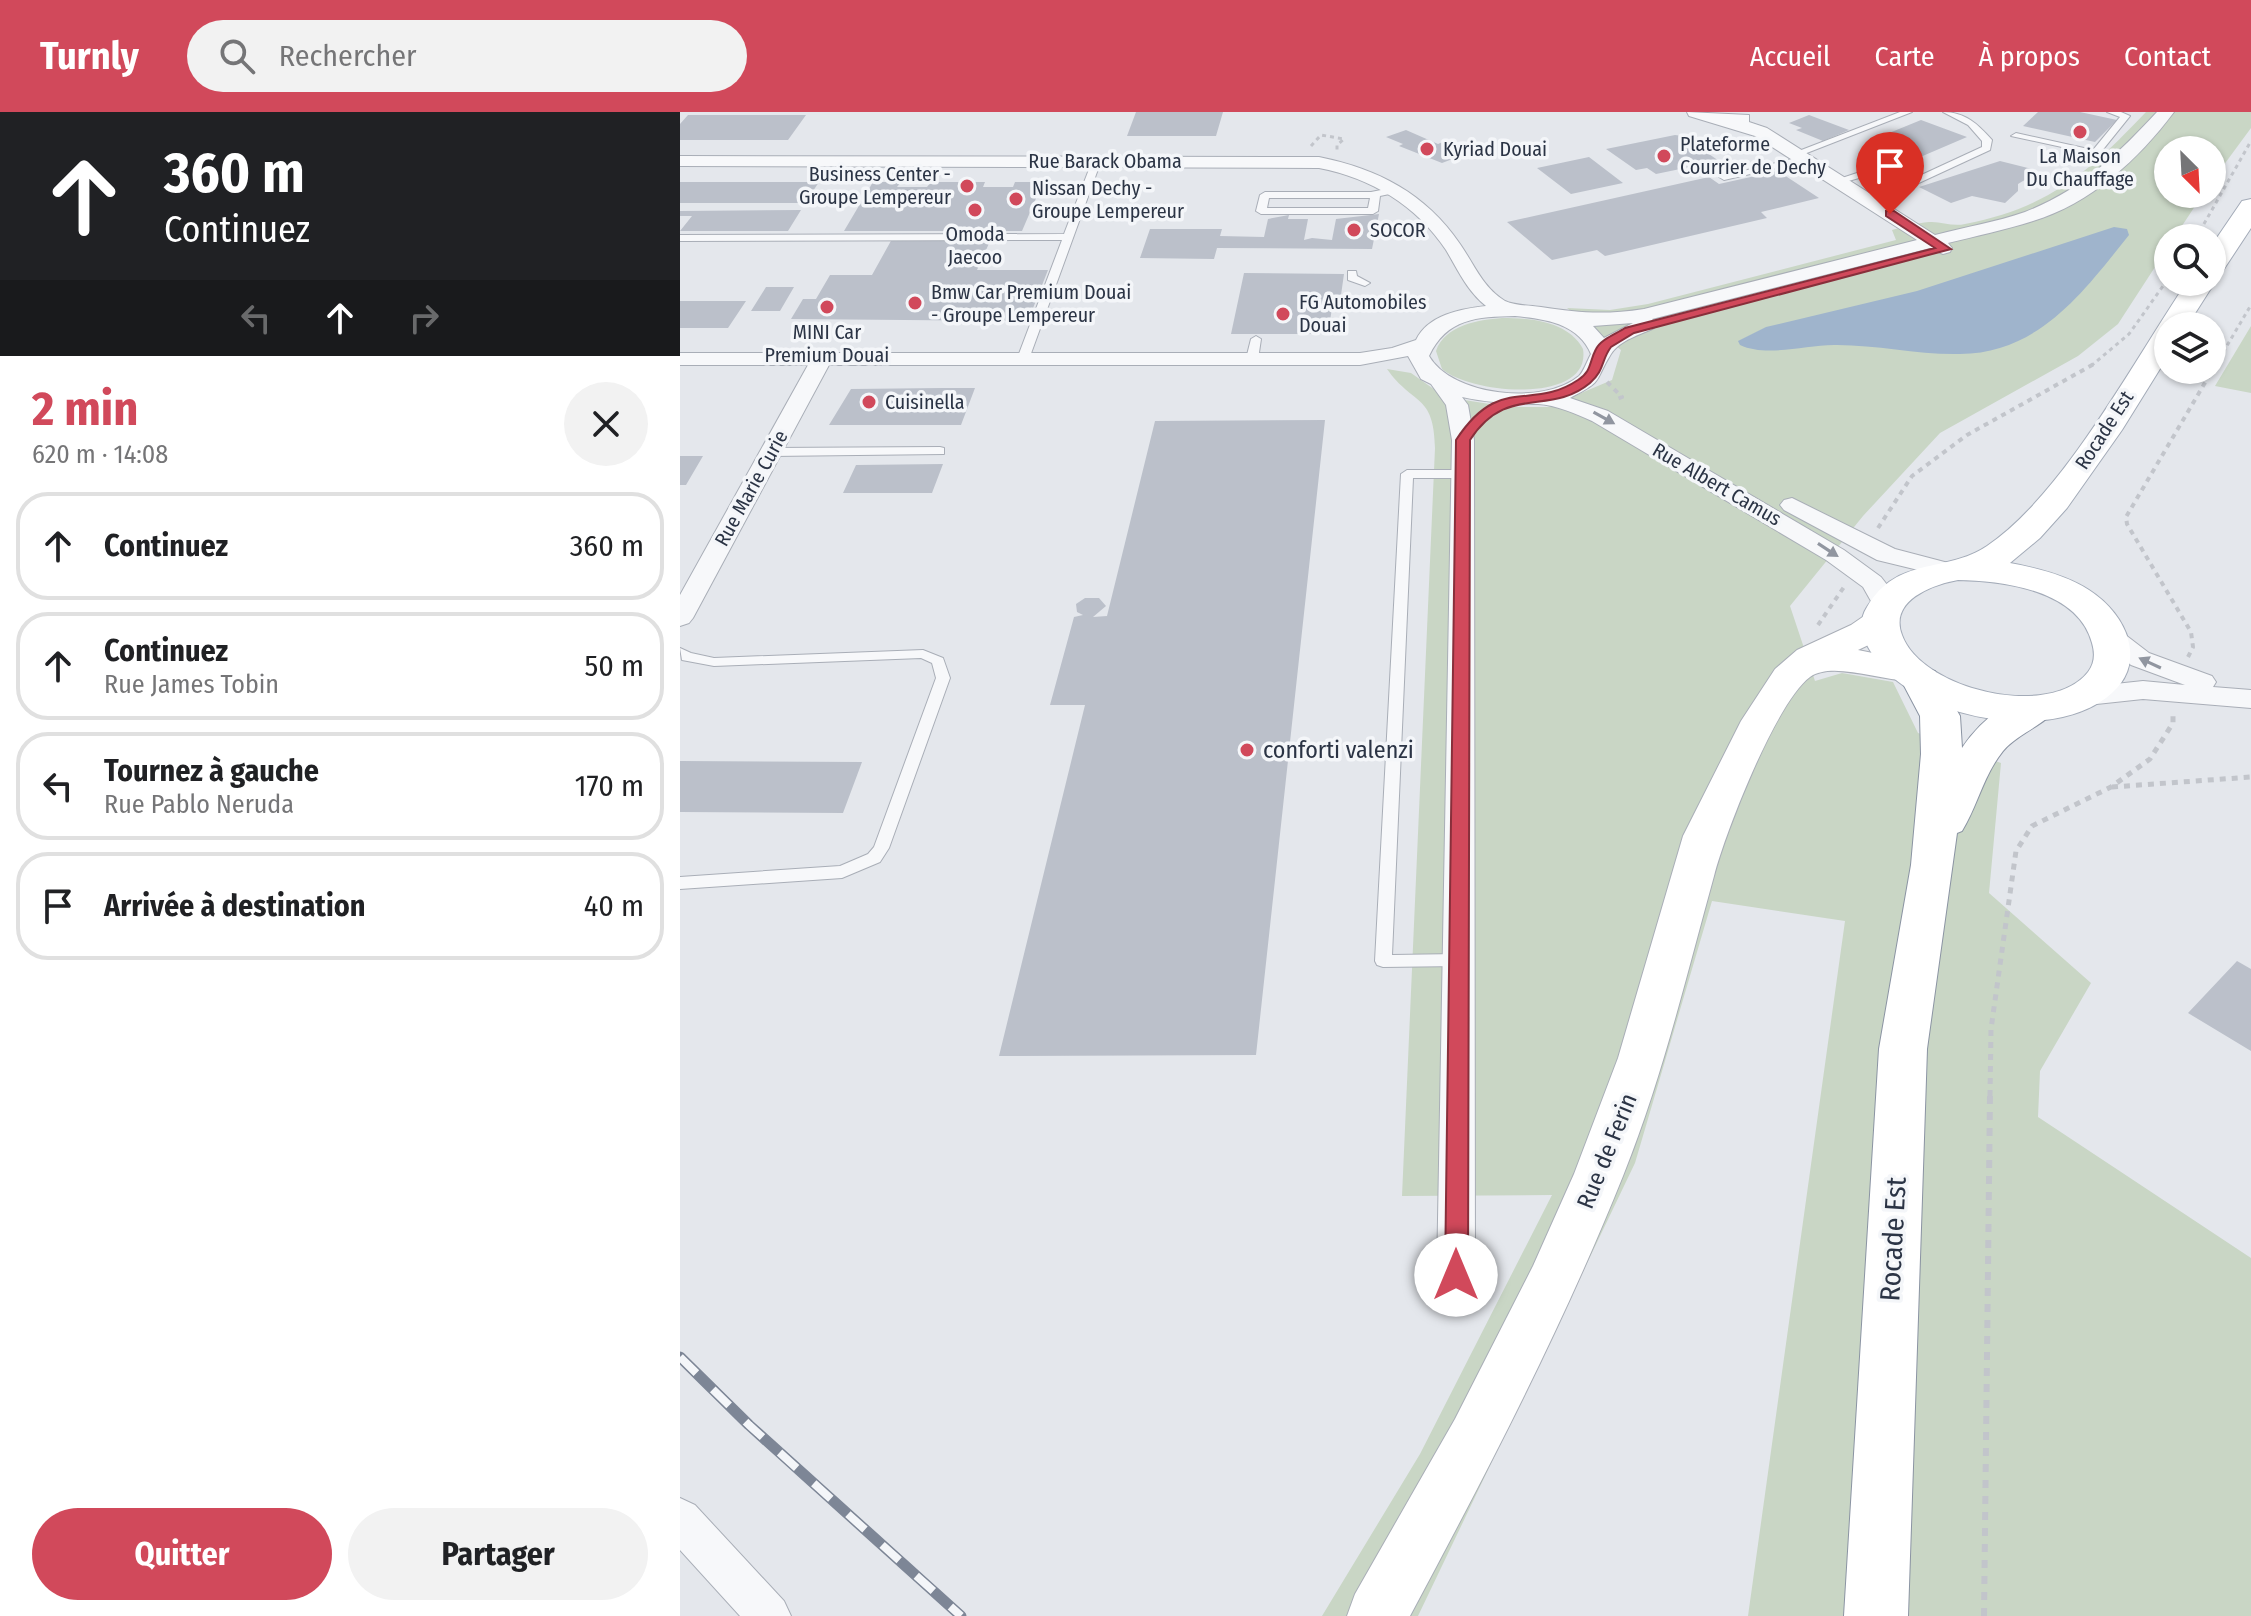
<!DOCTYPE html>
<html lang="fr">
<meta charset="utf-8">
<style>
body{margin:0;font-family:"Fira Sans Condensed",sans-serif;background:#f2f2f2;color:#202124;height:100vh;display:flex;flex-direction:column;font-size:30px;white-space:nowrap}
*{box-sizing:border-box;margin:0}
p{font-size:26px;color:#757577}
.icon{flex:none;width:44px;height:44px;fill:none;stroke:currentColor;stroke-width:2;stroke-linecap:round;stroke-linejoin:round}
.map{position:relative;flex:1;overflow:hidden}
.details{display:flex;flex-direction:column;background:#fff;width:680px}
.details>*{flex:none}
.banner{background:#202124;color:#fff;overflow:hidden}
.needle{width:52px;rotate:156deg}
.buttons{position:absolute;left:1474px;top:24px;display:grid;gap:16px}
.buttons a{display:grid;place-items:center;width:72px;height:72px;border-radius:50%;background:#fff;box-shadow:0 2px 6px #0004;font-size:40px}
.pin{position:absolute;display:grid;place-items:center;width:68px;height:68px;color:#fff;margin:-82px -34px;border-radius:50% 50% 50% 0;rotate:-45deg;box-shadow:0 0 8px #0007}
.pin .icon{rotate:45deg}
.me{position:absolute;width:88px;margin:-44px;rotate:0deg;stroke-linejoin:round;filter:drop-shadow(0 0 6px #0008)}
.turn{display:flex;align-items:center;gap:28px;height:168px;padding:0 32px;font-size:36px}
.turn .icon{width:104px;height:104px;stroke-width:2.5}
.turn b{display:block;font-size:56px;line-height:68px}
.lanes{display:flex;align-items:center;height:76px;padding:0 32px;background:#0003;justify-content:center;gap:40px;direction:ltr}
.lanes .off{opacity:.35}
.round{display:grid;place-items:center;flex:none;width:84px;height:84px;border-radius:42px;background:#f2f2f2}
.head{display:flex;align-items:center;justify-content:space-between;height:136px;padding:0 32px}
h1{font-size:48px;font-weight:700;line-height:60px;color:#d1495b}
.cta{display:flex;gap:16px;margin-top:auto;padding:16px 32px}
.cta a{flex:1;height:92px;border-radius:48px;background:#d1495b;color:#fff;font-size:32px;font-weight:700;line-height:92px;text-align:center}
.cta a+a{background:#f2f2f2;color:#202124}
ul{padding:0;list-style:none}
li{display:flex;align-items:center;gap:24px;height:108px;margin:0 16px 12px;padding:0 16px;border:4px solid #e0e0e0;border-radius:32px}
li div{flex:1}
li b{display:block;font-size:30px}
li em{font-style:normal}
header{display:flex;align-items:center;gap:48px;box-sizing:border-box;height:112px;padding:0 40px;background:#d1495b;color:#fff}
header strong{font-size:38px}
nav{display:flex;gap:44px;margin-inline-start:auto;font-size:28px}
.search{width:560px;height:72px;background:#f2f2f2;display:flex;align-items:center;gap:20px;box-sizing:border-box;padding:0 28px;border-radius:44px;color:#757577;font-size:30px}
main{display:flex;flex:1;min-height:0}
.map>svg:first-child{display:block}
</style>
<header>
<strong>Turnly</strong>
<div class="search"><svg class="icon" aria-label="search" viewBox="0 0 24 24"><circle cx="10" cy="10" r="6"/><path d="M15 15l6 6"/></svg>Rechercher</div>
<nav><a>Accueil</a><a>Carte</a><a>À propos</a><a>Contact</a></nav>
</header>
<main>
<section class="details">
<div class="banner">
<div class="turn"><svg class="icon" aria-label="ahead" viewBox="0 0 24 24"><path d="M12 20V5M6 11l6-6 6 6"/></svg><div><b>360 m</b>Continuez</div></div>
<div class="lanes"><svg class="icon off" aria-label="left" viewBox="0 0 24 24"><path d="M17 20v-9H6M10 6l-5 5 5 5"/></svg><svg class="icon" aria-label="ahead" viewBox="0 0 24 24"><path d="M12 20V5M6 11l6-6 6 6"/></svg><svg class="icon off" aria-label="right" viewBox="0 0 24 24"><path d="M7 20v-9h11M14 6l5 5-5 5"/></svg></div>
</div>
<div class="head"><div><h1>2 min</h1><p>620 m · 14:08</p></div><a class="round"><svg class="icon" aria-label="close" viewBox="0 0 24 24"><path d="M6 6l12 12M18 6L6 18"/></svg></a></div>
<ul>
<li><svg class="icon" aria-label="ahead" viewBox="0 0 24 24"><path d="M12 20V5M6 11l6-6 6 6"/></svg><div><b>Continuez</b></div><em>360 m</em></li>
<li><svg class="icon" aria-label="ahead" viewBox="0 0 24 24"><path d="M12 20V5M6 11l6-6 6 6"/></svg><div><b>Continuez</b><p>Rue James Tobin</p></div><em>50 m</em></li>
<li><svg class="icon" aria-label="left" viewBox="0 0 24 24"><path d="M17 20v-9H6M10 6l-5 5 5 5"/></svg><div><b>Tournez à gauche</b><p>Rue Pablo Neruda</p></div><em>170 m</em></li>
<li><svg class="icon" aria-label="arrive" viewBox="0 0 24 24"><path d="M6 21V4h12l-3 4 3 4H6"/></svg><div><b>Arrivée à destination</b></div><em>40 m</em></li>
</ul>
<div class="cta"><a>Quitter</a><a>Partager</a></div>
</section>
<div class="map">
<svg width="1571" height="1504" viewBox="0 0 1571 1504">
<rect width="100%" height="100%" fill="#e4e7ec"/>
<path fill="#c9d6c5" d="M1466,0H1571V16L1532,69V38H1488V82H1523L1494,126H1488V135L1438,212L1398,244L1260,321L1183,404L1110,494L1135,569L1162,561L1213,570L1238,621L1321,651L1309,781L1411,871L1360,959L1358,1005L1571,1146V1504H1068L1165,809L1032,789L955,1051L738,1504H642L740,1342L872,1083L722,1084L755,336C754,281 733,294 707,257L731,261L765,285L829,295H868L932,268L941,238L887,196L930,198L968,192L1216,128L1212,118C1224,115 1237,111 1249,110C1261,109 1272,115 1285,112C1369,96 1410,59 1466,0Z
M822,206C850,206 888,209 903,237C912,292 792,283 762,257L756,239C765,213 798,208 822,206Z
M1571,214V281L1535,274Z"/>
<path fill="#9fb4cc" d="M1434,115L1447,117L1449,123C1404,179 1360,241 1280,242C1239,243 1198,233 1157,233C1127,232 1088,246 1060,233L1058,229L1086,215L1237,179Z"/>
<path fill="#bbc0ca" d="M456,0H543L536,24H447Z
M1358,0H1400L1437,8L1415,30L1343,14Z
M8,3H126L108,28H0V12Z
M1129,3L1169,18L1143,29L1116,18L1122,16L1109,11Z
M1241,8L1287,25L1238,46L1216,40L1192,28Z
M726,18L758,32L765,29L772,32L765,35L783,43L762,51L719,34L723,32L706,25Z
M995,23L1003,24L1039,49L976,62L967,56L956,58L926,37Z
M909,45L943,71L891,82L857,56Z
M1320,49L1352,57L1346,61L1349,62L1348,66L1338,72V79L1325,91L1292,84L1271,91L1239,75Z
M1098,59L1139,86L1081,100L1087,106L925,144L917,138L872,148L827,110L1029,65L1039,72Z
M0,70H139L125,91H0Z
M193,70H221L217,75H247L251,70H305L303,75H333L335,70H363L342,119H164Z
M121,98L108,119H0L12,104H0V99Z
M699,102L692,137L537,136L534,147L460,146L470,117H542L540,124L584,125L588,107L609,103L608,107H628L624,128L632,126L652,128L656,107Z
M212,127H311L297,158H368L348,209L111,207L123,187H136L150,163H192Z
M564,161L664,162L661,183H654L648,222H551Z
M86,175H114L100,199H71Z
M0,189H66L48,216H0Z
M262,276H295L281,313H149L171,277Z
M645,308L576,943L319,944L405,593H370L394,505L403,503L397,500L396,492L405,486H419L426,494L413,505L427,504L475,309Z
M0,344H23L6,373H0Z
M263,352L252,381H163L176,353Z
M0,649L182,650L163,701L0,700Z
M1557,849L1571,857V939L1508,901Z"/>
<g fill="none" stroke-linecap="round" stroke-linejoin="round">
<defs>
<path id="lane" d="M1220,0H1232L1119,44L1111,42Z
M1263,0C1285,0 1298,12 1312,28L1310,38L1228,76L1181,87V83L1222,72L1302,35V29L1288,13Z
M1427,0H1441L1450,4L1421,40L1446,45V49L1331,24L1336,21L1413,38L1440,5Z
M1124,44L1129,47L1127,49L1044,68L1039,65Z
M413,47L421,49L349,247L343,250L337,247L382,128L0,129V123L384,122Z
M1183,59L1186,60V64L1158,72L1153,69Z
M716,75L721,78L719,80L700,84L698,99L693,102H581L576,99L580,83L585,80H691ZM589,86H690L688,96H587Z
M668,159H676L677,164L690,171L685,174L668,168Z
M576,224L581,227L578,247L572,250L566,247L571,227Z
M260,335L264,336V342L91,344L85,340L91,336Z
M727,358H783L789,362L783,366H733L712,843L779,842L785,844L787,848L785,852L779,854L703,855L697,853L695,849L721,362Z
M0,536L11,541L34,546L243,538L263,546L270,566L209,736L200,750L162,766L0,777V765L160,754L188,742L194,735L256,566L252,551L241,546L34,554L2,548Z"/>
<path id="street" d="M1007,0L1069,3V10L1087,16L1255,123C1285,115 1317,110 1345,100C1400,79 1438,42 1477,0H1494C1459,47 1410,92 1353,109C1325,118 1296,124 1268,131L1272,136L1270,140L1263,142L1250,136L972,207L977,212L974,216C960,223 940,228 931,242C913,271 925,268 890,286L928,299L1164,438L1201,465L1215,483L1218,493L1214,498H1196L1183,475L1146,448L912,309C896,302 876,293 858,292C831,291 808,291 782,285L788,293L794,328L795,1163L789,1175L776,1179L763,1175L757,1163L772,328L766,293L751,272L741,267L728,244L680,253H149L13,506L9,511L0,514V483L128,253H0V241H680L712,236L736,228C748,203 780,197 806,194C787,179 778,158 766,138C736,93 691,66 639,56L0,54V44L639,45C698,57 745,81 780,132C794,152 803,176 825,189C835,194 849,193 861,195C899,201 925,203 964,197L1237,128L1075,24L1009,4ZM835,204C865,207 898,211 911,242C907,249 904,259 899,264C863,294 772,284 749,244C767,206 797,205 835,204ZM953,211L924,226L913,214Z
M1112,386L1215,437L1276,453L1279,458L1276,463L1267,465L1197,448L1104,398L1100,393L1104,388Z
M1430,516L1439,518L1469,541L1532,564L1536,570L1533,575L1571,578V596L1463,587L1398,594L1388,591L1384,585L1388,579L1398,576L1463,569L1505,573L1451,553L1417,524L1421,518Z
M0,1386L15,1393L104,1489L111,1504H60L0,1438Z"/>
<path id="secondary" d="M1200,499L1213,502L1218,510L1197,529L1178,538L1242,551L1248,559L1242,567C1212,575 1156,547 1130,565C1096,590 1045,721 1034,764C1006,865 982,967 943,1064C882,1216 807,1360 730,1504H667L675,1482L775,1307L853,1154L894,1062L938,946L1003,724L1061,609L1095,557L1117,538L1171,513L1187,502Z"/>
<path id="primary" d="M1571,87V116L1542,160L1532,162V133L1562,89Z
M1532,165L1535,170L1507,214H1488V244L1442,318L1387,396L1360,426L1330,451C1357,456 1386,463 1409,478C1448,503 1470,554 1426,586C1363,633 1225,605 1188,535C1181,522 1179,507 1187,495C1218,443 1265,462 1307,434C1384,382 1454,248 1507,170H1532ZM1278,468C1324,469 1398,478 1412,531C1415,541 1415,551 1408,560C1370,608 1242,578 1222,523C1209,489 1251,473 1278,468Z"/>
<path id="highway" d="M1241,556L1255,559L1280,604L1282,636C1301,608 1336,577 1371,586L1377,595C1366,613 1338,621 1323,639C1303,664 1298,693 1282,719L1277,721L1247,937L1228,1504H1164L1199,937L1231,753L1241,642L1240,604L1221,568L1227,559Z"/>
</defs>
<use href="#lane" stroke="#a9aeb7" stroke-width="2"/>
<use href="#street" stroke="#a9aeb7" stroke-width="2"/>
<use href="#secondary" stroke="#a9aeb7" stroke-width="2"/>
<use href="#primary" stroke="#a3abb8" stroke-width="2"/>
<use href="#highway" stroke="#8b94a3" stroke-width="2"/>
<path stroke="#c2c5cb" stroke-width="3" stroke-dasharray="4 4" stroke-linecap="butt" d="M631,34L641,23L664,27L657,33V40
M1516,126L1571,29
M1411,254L1449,222L1488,167
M1535,254L1571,193"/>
<path stroke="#c2c5cb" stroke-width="4" stroke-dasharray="5 5" stroke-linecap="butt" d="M927,270L942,285L935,288
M1198,416L1232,364L1287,323L1414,252
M1138,513L1164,475
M1508,545L1513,535L1511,520L1447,412L1446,405L1536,252"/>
<path stroke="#c2c5cb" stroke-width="5" stroke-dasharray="6 6" stroke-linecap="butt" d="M1432,675L1571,665
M1310,984L1311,917L1336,739L1352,714L1431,675L1470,647L1493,611V599"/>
<path stroke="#c2c5cb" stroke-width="6" stroke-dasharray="8 8" stroke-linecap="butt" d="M1304,1504L1310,982"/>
<use href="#lane" fill="#f7f8fa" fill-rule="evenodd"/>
<use href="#street" fill="#f7f8fa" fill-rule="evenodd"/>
<use href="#secondary" fill="#fff" fill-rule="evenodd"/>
<use href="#primary" fill="#fff" fill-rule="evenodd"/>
<use href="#highway" fill="#fff" fill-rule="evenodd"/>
<defs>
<path id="rail" d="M0,1245L69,1313L281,1504"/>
</defs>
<use href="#rail" stroke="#7d8696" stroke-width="11"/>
<use href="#rail" stroke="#f4f6f9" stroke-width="8" stroke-dasharray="23" stroke-linecap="butt"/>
</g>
<defs><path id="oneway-solid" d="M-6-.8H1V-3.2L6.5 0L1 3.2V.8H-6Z" transform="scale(2)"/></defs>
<g fill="#9196a0">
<use href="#oneway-solid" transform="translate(924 306) rotate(29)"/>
<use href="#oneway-solid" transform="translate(1148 438) rotate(33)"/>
<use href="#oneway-solid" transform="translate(1470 551) rotate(-155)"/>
</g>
<path fill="#d1495b" stroke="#882f3b" stroke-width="2" d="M1206,99H1214L1271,137L954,221L931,235C921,248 925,258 910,271C869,305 827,271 790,328L788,1163L784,1170L776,1173L768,1170L765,1163L776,328C820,261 850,300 898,268C912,259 909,250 916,237C921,227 936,222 945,216L1255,136L1206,104Z"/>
<g fill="#d1495b" stroke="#f4f6f9" stroke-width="3">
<circle cx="1400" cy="20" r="8"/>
<circle cx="747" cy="37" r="8"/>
<circle cx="984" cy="44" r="8"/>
<circle cx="287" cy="74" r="8"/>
<circle cx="336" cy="87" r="8"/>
<circle cx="295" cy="98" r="8"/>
<circle cx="674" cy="118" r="8"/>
<circle cx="235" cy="191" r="8"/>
<circle cx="147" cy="195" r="8"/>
<circle cx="603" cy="202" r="8"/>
<circle cx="189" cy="290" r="8"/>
<circle cx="567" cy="638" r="8"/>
</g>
<g text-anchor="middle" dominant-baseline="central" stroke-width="7" stroke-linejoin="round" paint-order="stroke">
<g font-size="20" fill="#2b3445" stroke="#f4f6f9" text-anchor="start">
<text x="1000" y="32">Plateforme<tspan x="1000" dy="23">Courrier de Dechy</tspan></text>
<text x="763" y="37">Kyriad Douai</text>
<text x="1400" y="44" text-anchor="middle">La Maison<tspan x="1400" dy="23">Du Chauffage</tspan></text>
<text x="271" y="62" text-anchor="end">Business Center -<tspan x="271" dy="23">Groupe Lempereur</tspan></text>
<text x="352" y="76">Nissan Dechy -<tspan x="352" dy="23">Groupe Lempereur</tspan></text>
<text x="690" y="118">SOCOR</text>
<text x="295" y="122" text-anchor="middle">Omoda<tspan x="295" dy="23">Jaecoo</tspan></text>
<text x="251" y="180">Bmw Car Premium Douai<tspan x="251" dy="23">- Groupe Lempereur</tspan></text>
<text x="619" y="190">FG Automobiles<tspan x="619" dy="23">Douai</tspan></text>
<text x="147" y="220" text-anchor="middle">MINI Car<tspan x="147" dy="23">Premium Douai</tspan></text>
<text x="205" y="290">Cuisinella</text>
</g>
<g font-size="20" fill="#2b3445" stroke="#f4f6f9">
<text x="425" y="49">Rue Barack Obama</text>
<text transform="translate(1424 318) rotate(-57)">Rocade Est</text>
<text transform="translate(1037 372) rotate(30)">Rue Albert Camus</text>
<text transform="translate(71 376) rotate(-61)">Rue Marie Curie</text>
</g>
<g font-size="24" fill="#2b3445" stroke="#f4f6f9" text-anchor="start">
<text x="583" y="638">conforti valenzi</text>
</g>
<g font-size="24" fill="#2b3445" stroke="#f4f6f9">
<text transform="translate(927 1039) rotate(-68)">Rue de Ferin</text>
</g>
<g font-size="28" fill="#2b3445" stroke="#f4f6f9">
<text transform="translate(1213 1127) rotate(-87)">Rocade Est</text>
</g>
</g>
</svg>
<div class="buttons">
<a><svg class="needle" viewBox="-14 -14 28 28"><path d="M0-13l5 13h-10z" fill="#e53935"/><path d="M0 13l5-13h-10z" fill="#757577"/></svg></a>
<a><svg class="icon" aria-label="search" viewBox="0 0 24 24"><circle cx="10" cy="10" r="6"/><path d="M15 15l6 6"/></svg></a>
<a><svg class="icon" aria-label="layers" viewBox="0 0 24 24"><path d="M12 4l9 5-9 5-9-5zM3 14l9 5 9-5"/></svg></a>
</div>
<div class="pin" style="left:1210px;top:102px;background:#d93025"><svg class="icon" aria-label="arrive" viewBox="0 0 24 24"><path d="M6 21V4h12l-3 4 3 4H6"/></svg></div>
<svg class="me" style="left:776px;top:1163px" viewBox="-20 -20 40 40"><circle r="19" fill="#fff"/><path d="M0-13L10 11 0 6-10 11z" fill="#d1495b"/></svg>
</div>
</main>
